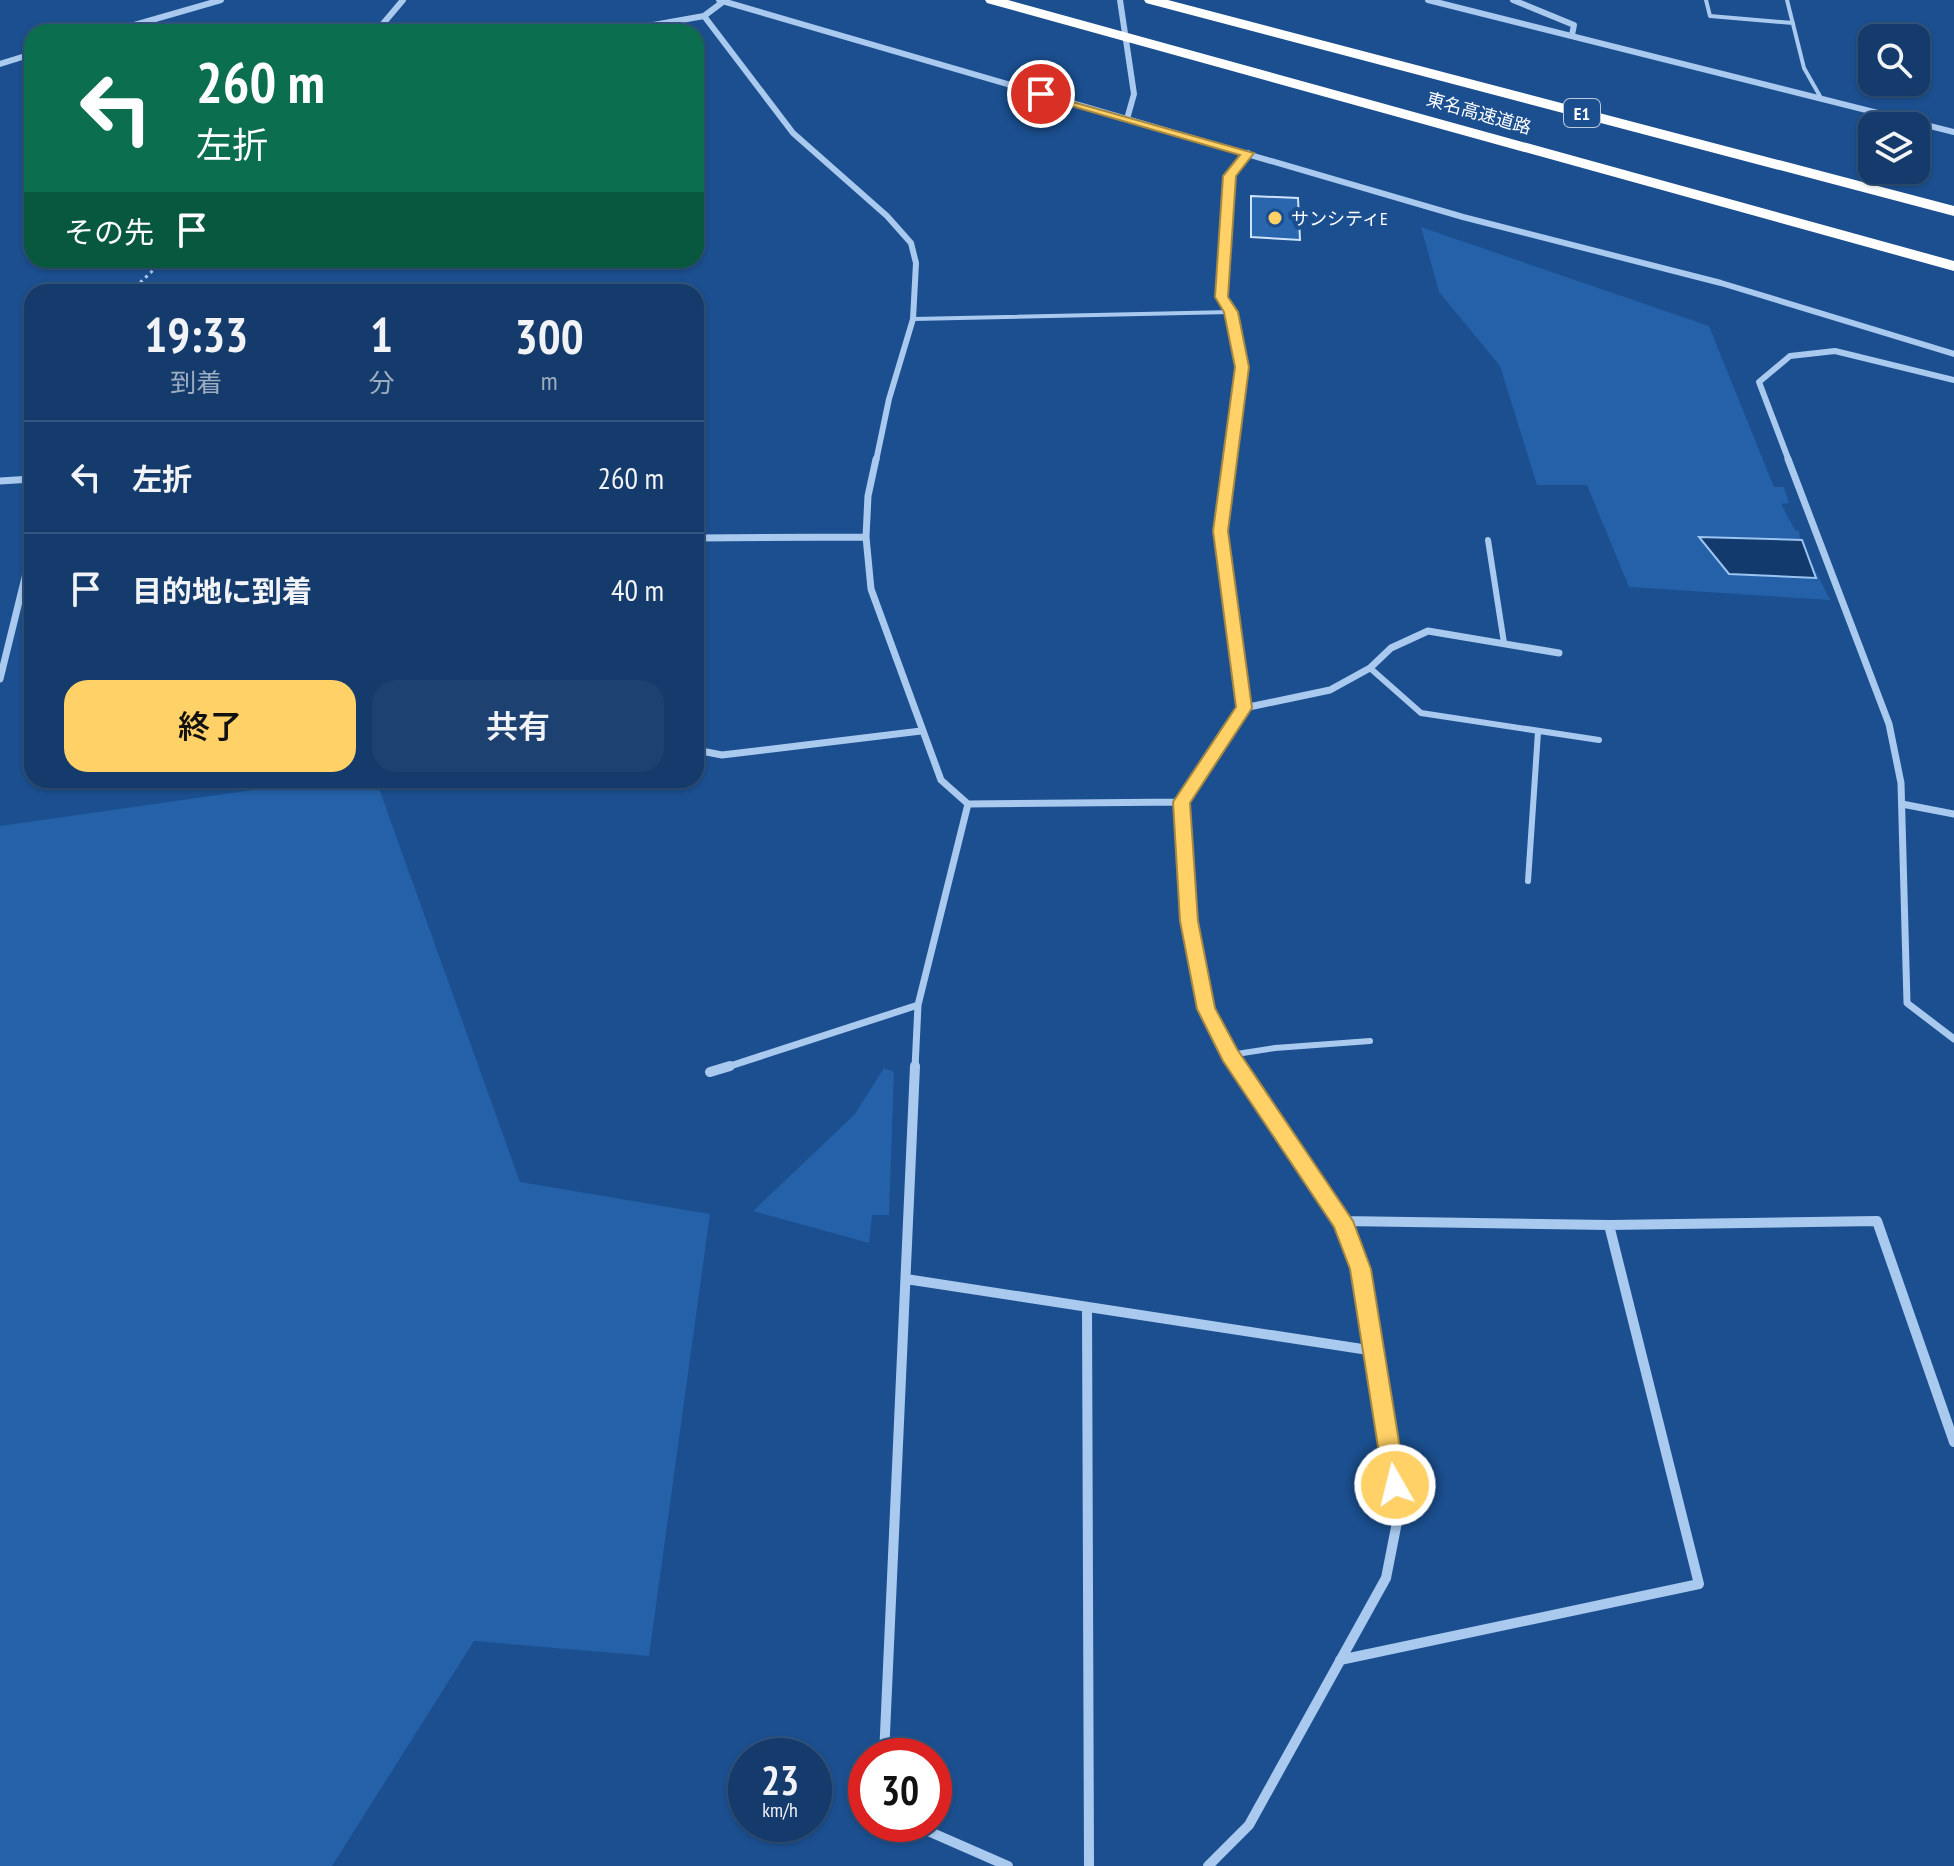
<!DOCTYPE html>
<html lang="ja">
<meta charset="utf-8">
<style>
body{margin:0;font-family:"PT Sans Narrow","Noto Sans JP",sans-serif;background:#1d4271;color:#f1f3f6;height:100vh;display:flex;flex-direction:column;font-size:30px;white-space:nowrap}
*{box-sizing:border-box;margin:0}
p{font-size:26px;color:#9dadc1}
.icon{flex:none;width:44px;height:44px;fill:none;stroke:currentColor;stroke-width:2;stroke-linecap:round;stroke-linejoin:round}
.map{position:relative;flex:1;overflow:hidden}
.sheet{position:absolute;left:24px;top:284px;width:680px;height:504px;display:flex;flex-direction:column;background:#143b6b;border-radius:24px;box-shadow:0 2px 6px #0004,0 0 0 2px #33557e}
.sheet>*{flex:none}
.banner{position:absolute;left:24px;top:24px;width:680px;height:244px;border-radius:24px;box-shadow:0 2px 6px #0004,0 0 0 2px #33557e;background:#0b6e4f;color:#fff;overflow:hidden}
.tools{position:absolute;left:1858px;top:24px;display:grid;gap:16px}
.tools a{display:grid;place-items:center;width:72px;height:72px;border-radius:16px;background:#143b6b;box-shadow:0 2px 6px #0004,0 0 0 2px #33557e;font-size:40px}
.speed{position:absolute;left:728px;top:1738px;display:flex;gap:16px;font-size:40px;font-weight:700;text-align:center}
.speed>*{display:grid;place-content:center;width:104px;height:104px;border-radius:50%;background:#143b6b;box-shadow:0 2px 6px #0004,0 0 0 2px #33557e;line-height:1}
.speed small{font-size:20px;font-weight:400}
.speed .limit{border:12px solid #d22;background:#fff;color:#111}
.pin{position:absolute;display:grid;place-items:center;width:68px;height:68px;color:#fff;margin:-34px;border:4px solid #fff;border-radius:50%;box-shadow:0 2px 8px #0007}
.me{position:absolute;width:88px;margin:-44px;rotate:352deg;stroke-linejoin:round;filter:drop-shadow(0 0 6px #0008)}
.turn{display:flex;align-items:center;gap:28px;height:168px;padding:0 40px;font-size:36px}
.turn .icon{width:104px;height:104px;stroke-width:2.5}
.turn b{display:block;font-size:56px;line-height:68px}
.then{display:flex;align-items:center;height:76px;padding:0 40px;background:#0003;gap:16px;font-size:30px}
.eta{display:flex;justify-content:space-evenly;align-items:center;height:136px;text-align:center}
.eta b{font-size:48px;font-weight:600;line-height:56px}
.primary-button{display:flex;gap:16px;margin-top:auto;padding:16px 40px}
.primary-button a{flex:1;height:92px;border-radius:24px;background:#ffd166;color:#111;font-size:32px;font-weight:600;line-height:92px;text-align:center}
.primary-button a+a{background:#1d4271;color:#f1f3f6}
ul{padding:0;list-style:none}
li{display:flex;align-items:center;gap:24px;height:112px;padding:0 40px;border-top:2px solid #33557e}
li div{flex:1}
li b{display:block;font-size:30px}
li em{font-style:normal}
.map>svg:first-child{display:block}
</style>
<div class="map">
<svg width="1954" height="1866" viewBox="0 0 1954 1866">
<rect width="100%" height="100%" fill="#1b4f8f"/>
<path fill="#2461a8" d="M1421,227L1709,326L1774,487H1784L1789,503L1781,504L1795,530L1799,531L1800,540L1830,600L1629,587L1587,485H1537L1500,366L1439,292Z
M322,780H376L520,1182L710,1214L649,1656L474,1641L332,1866H0V826Z
M884,1068L894,1072L889,1215H872L869,1243L753,1211L855,1114Z"/>
<path fill="#123a6d" stroke="#9cc4f0" stroke-width="2" d="M1699,537L1802,540L1816,578L1729,574Z"/>
<path fill="#2a66ad" stroke="#cfe3fa" stroke-width="2" d="M1251,196L1298,198L1300,240L1251,237Z"/>
<g fill="none" stroke-linecap="round" stroke-linejoin="round">
<path stroke="#a9c9ee" stroke-width="3" stroke-dasharray="3 4" stroke-linecap="butt" d="M130,292L164,260"/>
<path stroke="#a9c9ee" stroke-width="4" d="M1706,0L1710,16L1793,23
M1787,0L1804,68L1821,98
M913,319L1231,312"/>
<path stroke="#a9c9ee" stroke-width="6" d="M1488,540L1504,643
M1370,668L1421,713L1599,740
M1528,881L1538,732
M1230,1055L1275,1048L1370,1041"/>
<path stroke="#a9c9ee" stroke-width="6" d="M719,0L1463,217L1721,283L1954,354
M1120,0L1134,94L1127,119
M1428,0L1954,132
M1513,0L1574,25L1572,35
M704,16L793,133L887,216L911,243L916,263L913,319L889,399L876,461
M110,32L221,0
M376,32L403,0
M614,32L704,16L724,1
M0,64L32,54
M1229,461C1237,407 1253,345 1221,297L1229,176L1248,153
M1789,461L1759,382L1790,356L1835,351L1954,380"/>
<path stroke="#a9c9ee" stroke-width="7" d="M876,459L868,496L866,537L871,589L941,780L968,804L1182,802
M1230,459L1220,531L1244,708L1182,802L1189,921L1206,1009L1238,1068
M1788,459L1889,724L1901,783L1907,1003L1954,1039
M0,481L32,479
M696,538L866,537
M0,679L32,549
M1244,708L1330,690L1370,668L1391,648L1428,631L1559,653
M696,750L722,755L921,731
M1902,804L1954,814
M724,1068L918,1005
M915,1068L918,1005L968,804"/>
<path stroke="#a9c9ee" stroke-width="10" d="M710,1072L730,1066
M1342,1221L1609,1225L1877,1221L1954,1442
M906,1279L1375,1351
M1087,1307L1089,1866
M1340,1660L1699,1584L1609,1225
M884,1756L915,1066
M912,1824L1008,1866
M1208,1866L1249,1825L1386,1578L1399,1512L1361,1269L1342,1221L1237,1066"/>
<path fill="#fff" fill-rule="evenodd" d="M985,0H1008L1954,261V271L987,3Z
M1144,0H1168L1954,206V216L1146,3Z"/>
</g>
<path fill="#ffd166" stroke="#a68842" stroke-width="2" d="M1037,92L1254,153L1236,176L1228,297L1238,312L1249,367L1228,531L1252,708L1190,803L1198,921L1215,1008L1237,1049L1353,1221L1371,1269L1406,1485L1403,1493L1395,1497L1387,1493L1384,1485L1350,1269L1334,1227L1223,1061L1197,1009L1180,921L1173,802L1236,707L1213,531L1235,367L1224,312L1215,297L1223,176L1240,155L1037,96Z"/>
<circle fill="#ffd166" stroke="#1b4f8f" stroke-width="3" cx="1275" cy="218" r="8"/>
<g text-anchor="middle" dominant-baseline="central" stroke-width="8" stroke-linejoin="round" paint-order="stroke">
<g font-size="18" fill="#fff" stroke="#1b4f8f">
<text transform="translate(1479 113) rotate(16)">東名高速道路</text>
</g>
<rect fill="#1b4f8f" stroke="#bbcadd" stroke-width="2" x="1564" y="99" width="36" height="28" rx="6"/>
<g font-size="18" font-weight="bold" fill="#fff">
<text x="1582" y="113">E1</text>
</g>
<g font-size="18" fill="#fff" stroke="#1b4f8f" text-anchor="start">
<text x="1291" y="218">サンシティE</text>
</g>
</g>
</svg>
<div class="tools">
<a><svg class="icon" aria-label="search" viewBox="0 0 24 24"><circle cx="10" cy="10" r="6"/><path d="M15 15l6 6"/></svg></a>
<a><svg class="icon" aria-label="layers" viewBox="0 0 24 24"><path d="M12 4l9 5-9 5-9-5zM3 14l9 5 9-5"/></svg></a>
</div>
<div class="speed"><div>23<small>km/h</small></div><div class="limit">30</div></div>
<div class="pin" style="left:1041px;top:94px;background:#d93025"><svg class="icon" aria-label="arrive" viewBox="0 0 24 24"><path d="M6 21V4h12l-3 4 3 4H6"/></svg></div>
<svg class="me" style="left:1395px;top:1485px" viewBox="-20 -20 40 40"><circle r="17" fill="#ffd166" stroke="#fff" stroke-width="3"/><path d="M0-11L8 9 0 5-8 9z" fill="#fff"/></svg>
<div class="banner">
<div class="turn"><svg class="icon" aria-label="left" viewBox="0 0 24 24"><path d="M17 20v-9H6M10 6l-5 5 5 5"/></svg><div><b>260 m</b>左折</div></div>
<div class="then">その先<svg class="icon" aria-label="arrive" viewBox="0 0 24 24"><path d="M6 21V4h12l-3 4 3 4H6"/></svg></div>
</div>
<section class="sheet">
<div class="eta">
<div><b>19:33</b><p>到着</p></div>
<div><b>1</b><p>分</p></div>
<div><b>300</b><p>m</p></div>
</div>
<ul>
<li><svg class="icon" aria-label="left" viewBox="0 0 24 24"><path d="M17 20v-9H6M10 6l-5 5 5 5"/></svg><div><b>左折</b></div><em>260 m</em></li>
<li><svg class="icon" aria-label="arrive" viewBox="0 0 24 24"><path d="M6 21V4h12l-3 4 3 4H6"/></svg><div><b>目的地に到着</b></div><em>40 m</em></li>
</ul>
<div class="primary-button"><a>終了</a><a>共有</a></div>
</section>
</div>
